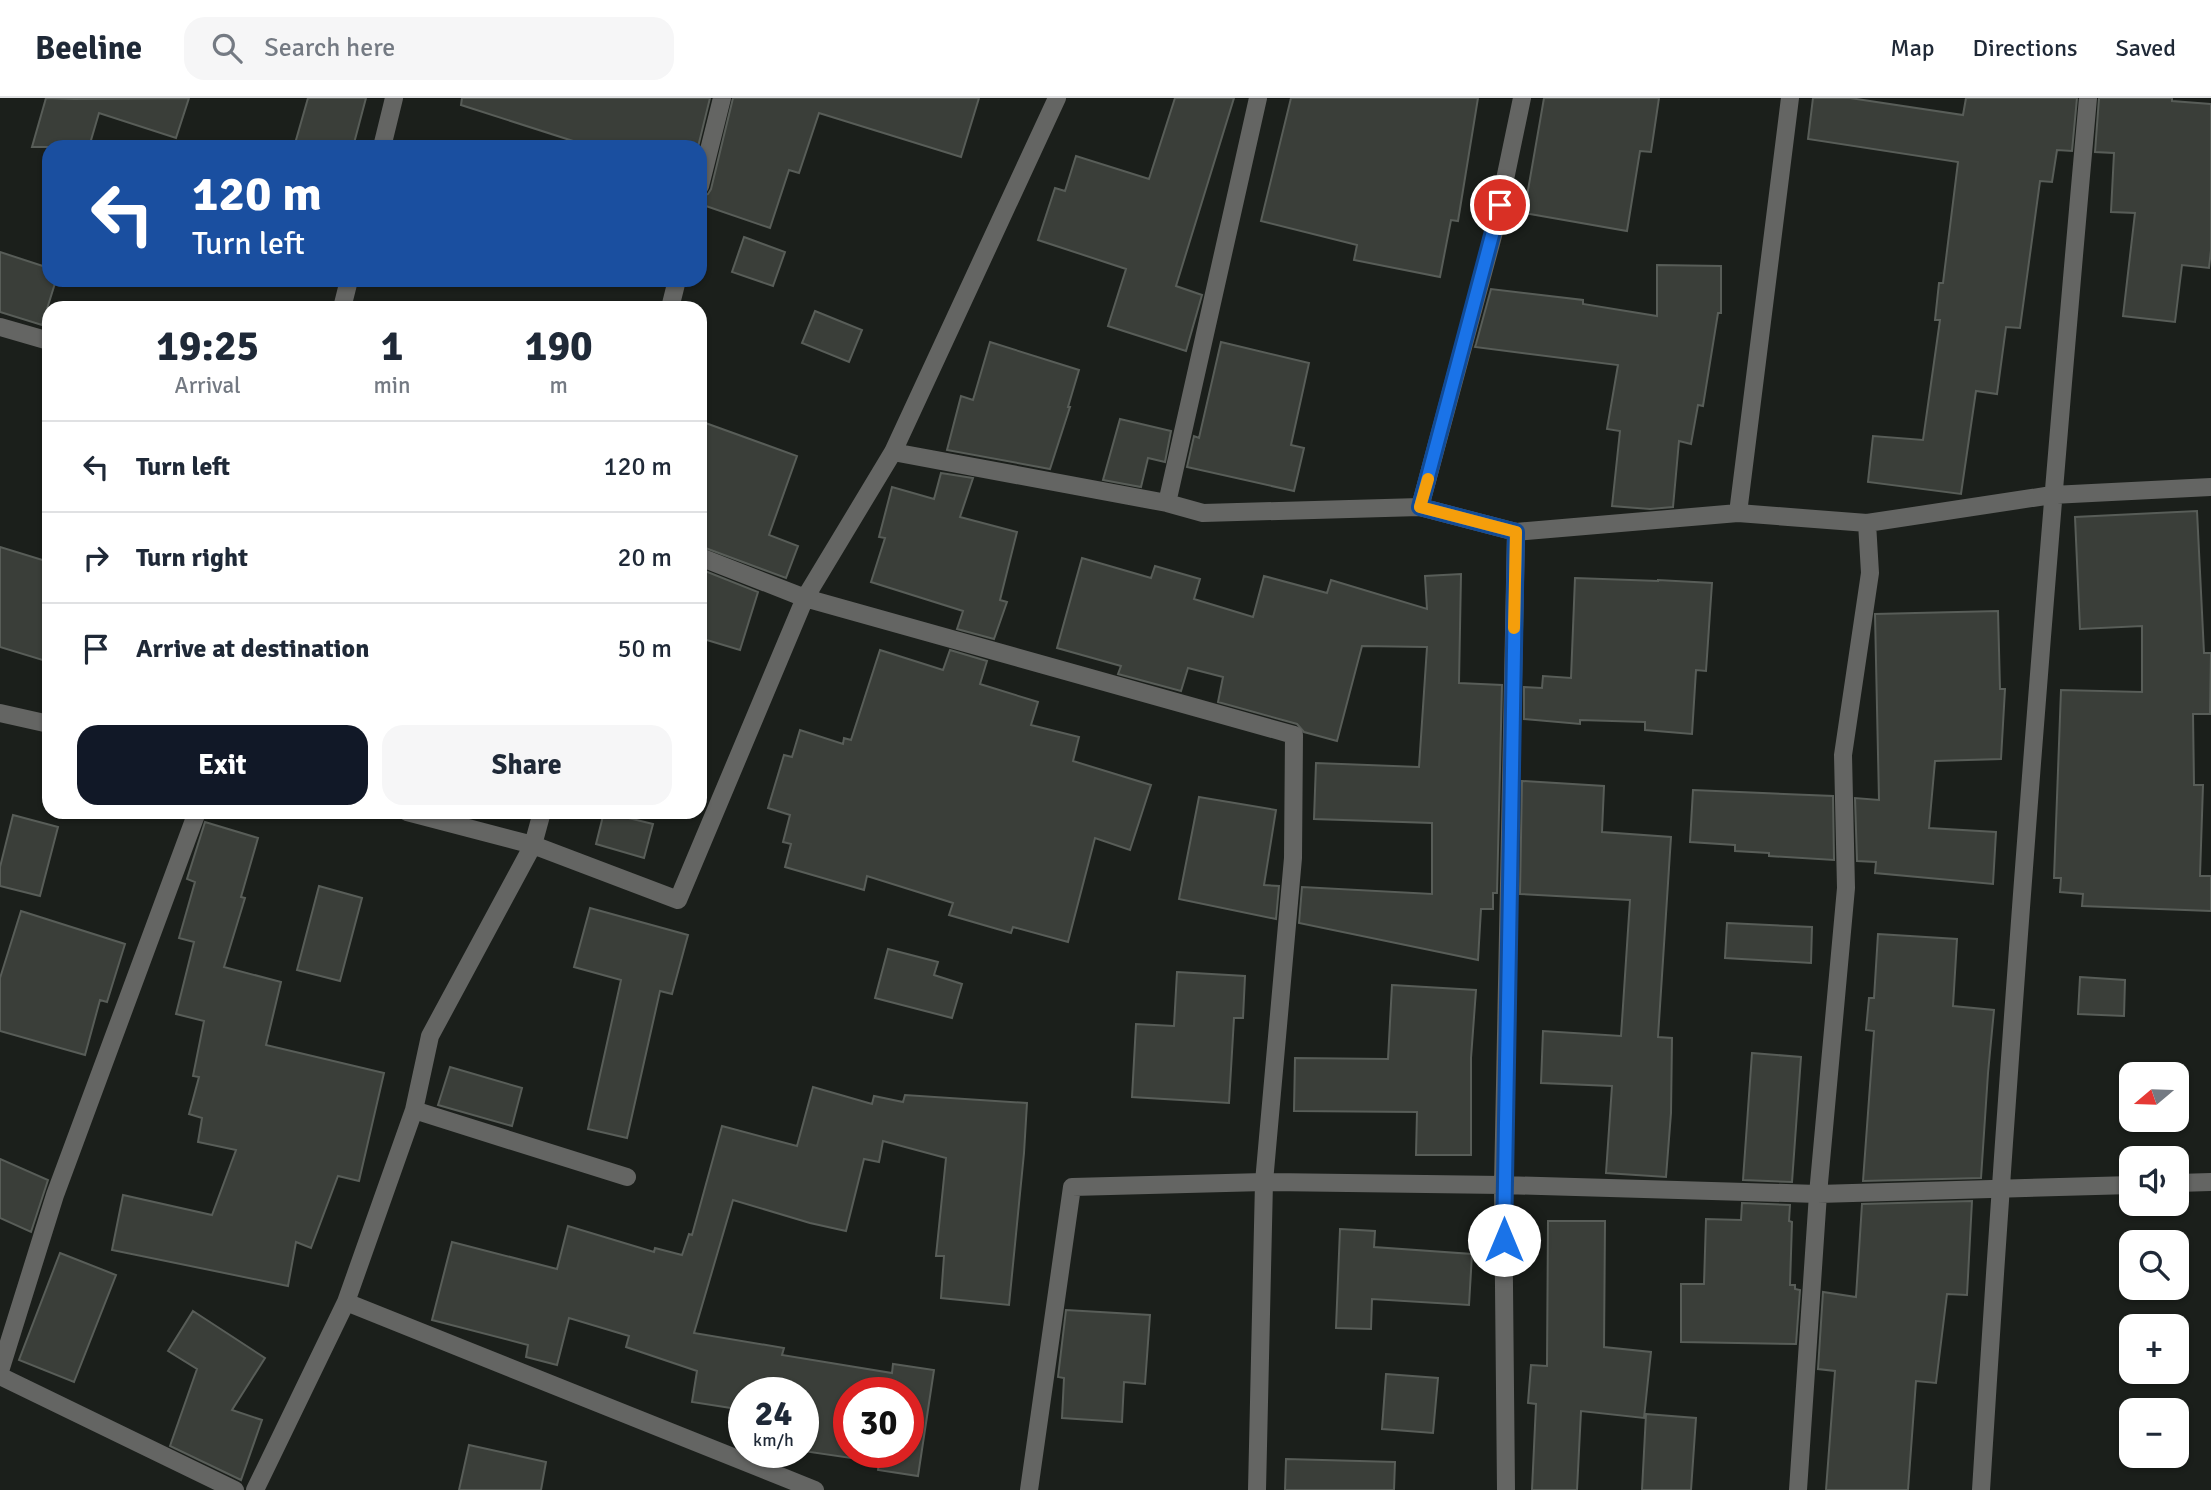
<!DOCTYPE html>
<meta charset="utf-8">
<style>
body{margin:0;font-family:Signika,sans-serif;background:#f6f6f7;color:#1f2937;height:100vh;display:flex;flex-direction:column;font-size:26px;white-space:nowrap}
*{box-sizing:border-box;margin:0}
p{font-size:23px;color:#747a83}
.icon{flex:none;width:38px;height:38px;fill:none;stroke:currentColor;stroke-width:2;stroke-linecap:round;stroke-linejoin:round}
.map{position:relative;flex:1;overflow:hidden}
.panel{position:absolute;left:42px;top:203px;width:665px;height:518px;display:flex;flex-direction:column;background:#fff;border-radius:21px;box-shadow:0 2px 5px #0004}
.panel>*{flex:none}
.guide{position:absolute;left:42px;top:42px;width:665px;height:147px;border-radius:21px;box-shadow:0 2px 5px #0004;background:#1a4fa0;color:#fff;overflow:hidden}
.needle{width:46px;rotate:251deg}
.tools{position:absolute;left:2119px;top:964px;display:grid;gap:14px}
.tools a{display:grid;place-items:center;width:70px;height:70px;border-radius:14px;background:#fff;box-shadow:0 2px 5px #0004;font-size:35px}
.speed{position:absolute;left:728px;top:1279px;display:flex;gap:14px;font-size:35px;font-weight:700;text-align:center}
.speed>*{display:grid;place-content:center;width:91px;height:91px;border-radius:50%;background:#fff;box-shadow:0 2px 5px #0004;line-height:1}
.speed small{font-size:18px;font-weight:400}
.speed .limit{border:10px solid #d22;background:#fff;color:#111}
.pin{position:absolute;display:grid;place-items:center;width:60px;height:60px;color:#fff;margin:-30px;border:4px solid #fff;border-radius:50%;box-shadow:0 2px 7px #0007}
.me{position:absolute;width:77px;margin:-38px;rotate:0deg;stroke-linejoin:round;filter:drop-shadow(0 0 5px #0008)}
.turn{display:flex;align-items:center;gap:24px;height:147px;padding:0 35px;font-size:32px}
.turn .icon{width:91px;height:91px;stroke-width:2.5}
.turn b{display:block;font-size:49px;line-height:60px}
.eta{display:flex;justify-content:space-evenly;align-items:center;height:119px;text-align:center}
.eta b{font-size:42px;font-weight:800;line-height:49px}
.action{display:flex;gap:14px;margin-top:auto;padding:14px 35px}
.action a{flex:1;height:80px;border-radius:21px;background:#111827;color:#fff;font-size:28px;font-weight:800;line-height:80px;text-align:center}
.action a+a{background:#f6f6f7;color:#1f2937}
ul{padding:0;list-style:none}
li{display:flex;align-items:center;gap:21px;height:91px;padding:0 35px;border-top:2px solid #e0e1e3}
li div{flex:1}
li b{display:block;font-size:26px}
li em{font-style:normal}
header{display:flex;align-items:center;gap:42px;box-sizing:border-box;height:98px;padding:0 35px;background:#fff;border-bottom:2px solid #e0e1e3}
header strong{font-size:33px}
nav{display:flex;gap:38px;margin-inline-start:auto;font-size:24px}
.search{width:490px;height:63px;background:#f6f6f7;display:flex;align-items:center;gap:18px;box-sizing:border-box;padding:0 24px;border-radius:21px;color:#747a83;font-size:26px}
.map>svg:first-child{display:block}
</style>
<header>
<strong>Beeline</strong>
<div class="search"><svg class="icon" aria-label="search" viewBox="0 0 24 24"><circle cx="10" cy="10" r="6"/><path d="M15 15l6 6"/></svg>Search here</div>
<nav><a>Map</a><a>Directions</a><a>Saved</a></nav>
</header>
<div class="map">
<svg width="2211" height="1392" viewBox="0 0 2211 1392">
<rect width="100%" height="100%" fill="#1b1f1b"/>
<path fill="#3a3e39" stroke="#585d58" stroke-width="2" fill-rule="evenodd" d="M46,0L74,1L189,0L176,40L99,15L89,49H32Z
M308,0H366L353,49H294Z
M462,0H710L698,49H571L573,43L461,7Z
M733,0H979L961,59L819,15L799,75L789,72L770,130L700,106V99L708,96L711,91Z
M1175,0H1234L1176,188L1202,197L1186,253L1108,228L1126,171L1038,142L1055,90L1065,93L1076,58L1149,81Z
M1291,0H1478L1458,123L1451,122L1440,179L1354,162L1357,147L1261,123Z
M1544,0H1659L1651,54L1640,53L1627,133L1524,115Z
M1813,0H1850L1963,17L1966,0H2077L2072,53L2057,52L2052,84L2040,83L2020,230L2006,229L1997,296L1976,293L1961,396L1868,384L1873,338L1923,342L1940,222H1935L1939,185H1943L1958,64L1808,41Z
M2099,0H2172V3L2211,6V152L2209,170L2182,167L2175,224L2123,218L2135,115L2111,114L2114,55L2095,54Z
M744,139L785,154L773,188L732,174Z
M0,154L49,170V182H56L42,227L0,214Z
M1657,167L1721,168V215H1718L1703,308L1698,307L1691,346L1679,343L1673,409L1650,411L1612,408L1620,333L1607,331L1618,267L1475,249L1476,246L1491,191L1583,202V206L1657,218Z
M815,213L862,232L849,264L802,245Z
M990,244L1079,272L1068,309H1070L1050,371L947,352L961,298L973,302Z
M1221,244L1309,265L1291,347L1304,350L1294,393L1187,369L1194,338L1199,340Z
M1120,321L1171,333L1165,364L1148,360L1141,389L1103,382Z
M700,323L797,358L769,437L798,448L786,480L700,448Z
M941,375L973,380L960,419L1017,434L1000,502L1007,504L994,541L957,531L963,513L871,484L885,440L879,439L892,389L934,401Z
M2197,413L2204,555H2211L2210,616H2193L2194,687H2203L2200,778H2211V813L2082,808L2083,796L2060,794L2061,780H2054L2061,592L2142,594V528L2080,531L2075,419Z
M0,449L49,464V564L0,549Z
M1082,460L1151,480L1155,468L1200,481L1194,501L1253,519L1264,478L1327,495L1331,482L1427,511L1425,478L1461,476L1459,585L1502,587L1497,795H1493V811H1481L1478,862L1299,825L1302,789L1432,796V725L1314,721L1316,665L1419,669L1427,549L1362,548L1337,643L1304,634L1297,626L1218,604L1223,579L1188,570L1181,593L1118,576L1121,568L1057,550Z
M700,471L758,494L740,552L700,540Z
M1575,480L1658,483V482L1712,485L1706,573L1696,572L1692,636L1645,632V624L1580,622V626L1524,621V589L1542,590L1543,578L1571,580Z
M1998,513L2000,591H2005L2001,661L1935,663L1929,730L1996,734L1993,786L1875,775L1876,764L1857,763L1855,700L1879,702L1875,516Z
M880,552L943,572L950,552L987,563L980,586L1038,604L1031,627L1079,639L1073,663L1151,687L1130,752L1095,740L1068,844L1013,829L1011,835L949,817L953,805L867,778L864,792L785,769L791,746L783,744L790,717L768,710L784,657L792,659L800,632L843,646L844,640L851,642Z
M1522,683L1604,688L1602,734L1671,739L1658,939L1672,940L1671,1015L1666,1079L1606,1075L1612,988L1541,985L1543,933L1621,938L1630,802L1520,796Z
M1693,692L1833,698L1834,762L1769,758V755L1735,753V747L1690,744Z
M1199,699L1276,712L1264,787L1279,788L1276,821L1179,801Z
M604,714L653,726L644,760L596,746Z
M13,717L58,729L40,798L0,788V769Z
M205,724L258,740L241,799L245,800L224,869L281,884L266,947L384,975L359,1083L338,1078L311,1150L296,1144L288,1188L112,1152L123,1097L212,1117L236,1052L198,1044L202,1020L189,1016L199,979L193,978L204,923L176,916L194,844L179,840L195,784L187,781Z
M319,788L362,800L340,883L297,872Z
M590,810L688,837L672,896L660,893L627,1040L588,1031L621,882L574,869Z
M21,813L125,846L107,904L100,902L85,957L0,933V880Z
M1727,825L1812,829L1811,865L1725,860Z
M1878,836L1957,841L1953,908L1994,912L1988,975L1981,1080L1863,1083L1874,933L1866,932L1869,900H1874Z
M888,851L938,864L934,877L962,886L952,920L875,900Z
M1177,874L1245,878L1243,920H1234L1229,1005L1132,999L1136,926L1174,928Z
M2080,879L2125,882L2124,918L2078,916Z
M1392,887L1476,892L1471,960V1057H1416L1417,1014L1294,1013L1295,960L1388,961Z
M1752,955L1801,959L1792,1084L1743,1082Z
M450,969L522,990L512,1028L438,1007Z
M813,989L872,1006L874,998L903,1004L905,997L1027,1005L1024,1055L1009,1207L941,1200L944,1158H936L946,1060L883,1043L879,1064L864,1061L846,1133L810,1125L733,1102L694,1235L784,1250L782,1257L892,1275L893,1266L934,1272L918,1378L878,1372L879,1364L803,1353V1295H744V1312L692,1304L697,1273L626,1249L629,1238L569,1220L557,1267L526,1259L528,1247L432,1222L452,1144L557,1171L568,1128L654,1154L655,1150L682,1157L689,1136L692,1137L722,1028L797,1048ZM849,1295H908V1354H849Z
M0,1061L48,1082L31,1134L0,1120Z
M1972,1103L1967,1197L1947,1196L1936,1285L1916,1283L1908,1392H1826L1835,1273L1818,1271L1823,1194L1856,1199L1862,1106Z
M1742,1105L1790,1107L1789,1123L1792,1124L1790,1187H1795V1191L1800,1192L1796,1246L1681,1244V1186H1704L1706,1121L1741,1122Z
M1548,1123H1605L1604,1249L1651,1254L1644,1320L1581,1313L1577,1392H1532L1536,1306L1528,1305L1531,1267L1547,1268Z
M1340,1131L1375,1133L1374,1149L1472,1156L1469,1207L1372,1201L1371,1231L1336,1230Z
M60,1155L116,1177L74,1284L19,1262Z
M1066,1212L1150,1217L1145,1286L1124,1284L1122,1324L1062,1320L1064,1280L1058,1279Z
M193,1213L265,1260L232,1312L262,1322L241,1382L170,1348L197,1271L168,1253Z
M1386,1276L1438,1280L1433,1335L1382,1331Z
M1646,1316L1696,1320L1691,1392H1642Z
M469,1347L546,1364L541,1392H459Z
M1286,1361L1395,1364L1394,1392H1285Z"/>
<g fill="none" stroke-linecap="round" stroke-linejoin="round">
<path stroke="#646563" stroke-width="18" d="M1258,0L1167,405L1203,415L1420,409L1516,434L1738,415L1867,425L2052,397L2211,389
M382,49L394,0
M700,88L722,0
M342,210L349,182
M670,210L677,182
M0,229L49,243
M893,354L1167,405
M1420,409L1494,134L1522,0
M1738,415L1790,0
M700,459L805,500L1294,637L1293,760L1264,1084L1257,1392
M0,615L49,626
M407,714L533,747L542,714
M414,1012L627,1079
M2177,1085L2211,1084
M346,1204L815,1392
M0,1273L55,1097L197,714
M0,1278L235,1392
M255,1392L346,1204L414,1012L430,938L533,747L678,802L805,500L893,354L1057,0
M1029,1392L1072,1089L1264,1084L1503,1087L1818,1096L2132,1087
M1506,1392L1503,1087L1516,434
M1798,1392L1818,1096L1846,790L1843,657L1870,475L1867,425
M1981,1392C2010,927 2046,464 2088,0"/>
</g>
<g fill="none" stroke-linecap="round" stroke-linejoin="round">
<defs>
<path id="route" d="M1500,107L1420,409L1516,434L1504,1142"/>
</defs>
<use href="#route" stroke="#114b97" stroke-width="18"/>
<use href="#route" stroke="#1a73e8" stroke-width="12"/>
<path stroke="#f59e0b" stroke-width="12" d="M1428,381L1420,409L1516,434L1514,530"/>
</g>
</svg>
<div class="tools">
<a><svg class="needle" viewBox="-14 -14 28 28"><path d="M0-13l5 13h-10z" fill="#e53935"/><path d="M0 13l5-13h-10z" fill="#747a83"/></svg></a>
<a><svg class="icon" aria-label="sound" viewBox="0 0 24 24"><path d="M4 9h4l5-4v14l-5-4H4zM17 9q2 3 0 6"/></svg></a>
<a><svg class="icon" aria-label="search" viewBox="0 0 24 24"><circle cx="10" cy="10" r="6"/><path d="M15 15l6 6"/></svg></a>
<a>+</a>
<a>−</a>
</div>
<div class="speed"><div>24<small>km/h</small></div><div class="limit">30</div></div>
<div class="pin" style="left:1500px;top:107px;background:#d93025"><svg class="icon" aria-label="arrive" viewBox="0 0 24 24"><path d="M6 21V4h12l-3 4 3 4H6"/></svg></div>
<svg class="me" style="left:1504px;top:1142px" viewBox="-20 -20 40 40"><circle r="19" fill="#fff"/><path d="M0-13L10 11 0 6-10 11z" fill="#1a73e8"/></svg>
<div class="guide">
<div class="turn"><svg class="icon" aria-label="left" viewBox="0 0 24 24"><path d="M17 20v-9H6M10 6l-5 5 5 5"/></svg><div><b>120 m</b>Turn left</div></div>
</div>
<section class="panel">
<div class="eta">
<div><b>19:25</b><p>Arrival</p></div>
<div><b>1</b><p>min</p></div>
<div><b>190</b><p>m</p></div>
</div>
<ul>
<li><svg class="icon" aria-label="left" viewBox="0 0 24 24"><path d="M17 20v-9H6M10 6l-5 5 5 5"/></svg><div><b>Turn left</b></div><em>120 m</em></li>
<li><svg class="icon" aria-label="right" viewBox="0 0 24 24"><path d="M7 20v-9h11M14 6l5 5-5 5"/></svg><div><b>Turn right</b></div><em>20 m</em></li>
<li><svg class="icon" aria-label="arrive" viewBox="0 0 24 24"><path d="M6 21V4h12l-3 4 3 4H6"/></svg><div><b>Arrive at destination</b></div><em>50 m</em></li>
</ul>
<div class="action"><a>Exit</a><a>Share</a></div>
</section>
</div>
